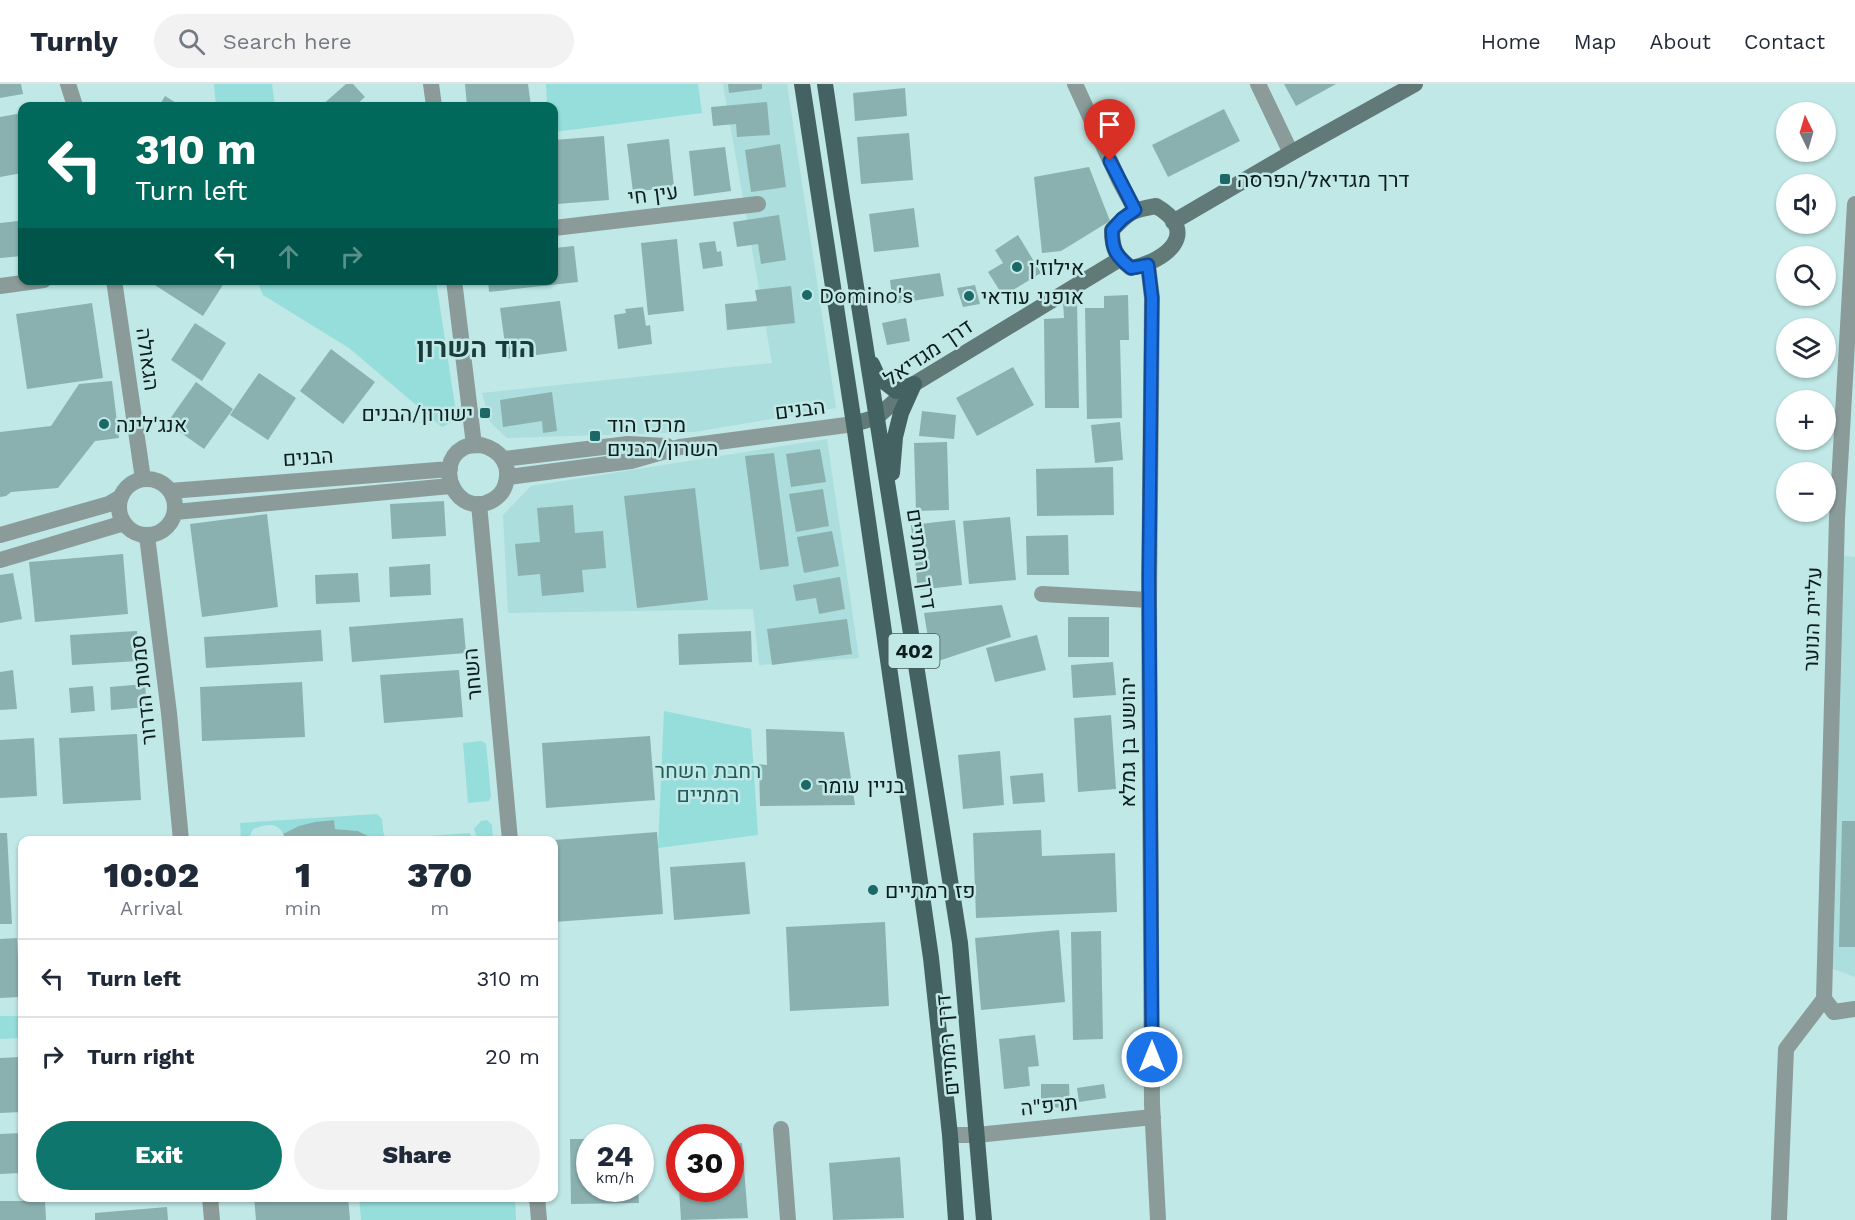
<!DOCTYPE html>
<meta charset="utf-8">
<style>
body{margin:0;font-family:"Work Sans",Heebo,sans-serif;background:#f2f2f3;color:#1f2937;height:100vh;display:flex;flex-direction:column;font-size:22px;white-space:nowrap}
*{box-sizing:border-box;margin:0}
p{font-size:20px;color:#747a83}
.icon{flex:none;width:33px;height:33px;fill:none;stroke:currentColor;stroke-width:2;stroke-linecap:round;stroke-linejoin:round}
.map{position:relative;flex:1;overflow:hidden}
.drawer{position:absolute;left:18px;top:752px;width:540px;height:366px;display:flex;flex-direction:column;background:#fff;border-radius:12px;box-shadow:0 2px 4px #0004}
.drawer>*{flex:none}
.guide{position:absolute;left:18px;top:18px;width:540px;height:183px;border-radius:12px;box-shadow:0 2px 4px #0004;background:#00695c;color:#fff;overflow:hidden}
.needle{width:39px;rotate:355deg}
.tools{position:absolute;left:1776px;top:18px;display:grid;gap:12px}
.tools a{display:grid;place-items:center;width:60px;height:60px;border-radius:50%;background:#fff;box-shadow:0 2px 4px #0004;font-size:30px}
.speed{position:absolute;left:576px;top:1040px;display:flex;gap:12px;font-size:30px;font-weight:700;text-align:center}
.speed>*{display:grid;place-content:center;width:78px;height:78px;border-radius:50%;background:#fff;box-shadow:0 2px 4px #0004;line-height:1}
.speed small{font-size:15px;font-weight:400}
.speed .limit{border:9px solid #d22;background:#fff;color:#111}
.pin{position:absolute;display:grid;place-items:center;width:51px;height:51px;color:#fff;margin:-62px -26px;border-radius:50% 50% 50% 0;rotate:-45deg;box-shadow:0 0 6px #0007}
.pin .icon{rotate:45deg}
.me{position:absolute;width:66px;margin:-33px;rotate:0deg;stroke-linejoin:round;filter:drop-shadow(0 0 4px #0008)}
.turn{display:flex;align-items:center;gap:21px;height:126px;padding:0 18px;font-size:27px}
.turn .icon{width:78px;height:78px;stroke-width:2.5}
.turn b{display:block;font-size:42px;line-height:51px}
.lanes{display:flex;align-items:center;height:57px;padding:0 18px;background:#0003;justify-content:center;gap:30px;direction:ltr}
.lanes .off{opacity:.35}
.eta{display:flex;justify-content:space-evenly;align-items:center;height:102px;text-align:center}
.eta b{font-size:36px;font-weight:800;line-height:42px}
.action{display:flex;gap:12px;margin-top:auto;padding:12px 18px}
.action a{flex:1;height:69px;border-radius:36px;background:#0f766e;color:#fff;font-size:24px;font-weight:800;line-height:69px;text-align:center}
.action a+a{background:#f2f2f3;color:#1f2937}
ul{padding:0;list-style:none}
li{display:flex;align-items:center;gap:18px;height:78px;padding:0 18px;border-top:2px solid #e0e1e3}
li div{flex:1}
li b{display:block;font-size:22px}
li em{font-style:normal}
header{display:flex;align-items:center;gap:36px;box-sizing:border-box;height:84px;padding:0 30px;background:#fff;border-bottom:2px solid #e0e1e3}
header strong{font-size:28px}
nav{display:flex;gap:33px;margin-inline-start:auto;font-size:21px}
.search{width:420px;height:54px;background:#f2f2f3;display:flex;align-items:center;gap:15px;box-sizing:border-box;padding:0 21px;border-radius:33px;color:#747a83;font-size:22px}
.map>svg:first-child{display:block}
</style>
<header>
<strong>Turnly</strong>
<div class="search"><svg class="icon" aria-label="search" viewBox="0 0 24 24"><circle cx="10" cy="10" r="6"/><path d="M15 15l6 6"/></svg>Search here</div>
<nav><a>Home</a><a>Map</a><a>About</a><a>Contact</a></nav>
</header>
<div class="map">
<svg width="1855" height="1136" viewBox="0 0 1855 1136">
<rect width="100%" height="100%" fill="#bfe8e6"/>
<path fill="#abdedc" d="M723,0H787L836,324L694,348L507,354L490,338L482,309L772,279Z
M827,355L859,574L759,581L753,525L508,529L503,431L531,402Z
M1843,472L1855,473V893L1831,884Z"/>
<path fill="#95dedb" d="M214,0H272L275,22H216Z
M546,0H698L702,29L554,48V22H547Z
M257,197H436L457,335L442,343L349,264L263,211Z
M664,627L751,645L758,751L658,764Z
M482,657L486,660L491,712L489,717L468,719L463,659Z
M377,730L382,735L383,747L386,756H376L358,747L335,745L333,736C314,738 300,741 283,750C277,737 266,741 253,745L248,756H241L240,739Z
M487,736L492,741L493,756H478L474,745L481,737Z
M470,749L472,756H402L403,754Z
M0,932H22V954L0,955Z
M359,1113H515L516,1136H361Z"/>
<path fill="#8ab1b0" d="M0,0H21L23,10L0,14Z
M346,0H353L365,13L355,22H321Z
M465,0H528L531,22H467Z
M728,0H762V5L729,9Z
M1284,0H1336L1296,22Z
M905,4L907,32L855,37L853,9Z
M165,12L181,22H159Z
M767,18L770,51L737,53L736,40L713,42L711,23Z
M1224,25L1240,57L1168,93L1152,61Z
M22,29V69H21L22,89L0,93V33Z
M909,49L913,96L861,100L857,53Z
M604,52L609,116L557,120L554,56Z
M669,55L674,103L633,108L627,60Z
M780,60L786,103L751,108L745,66Z
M725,63L731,107L694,112L689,67Z
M1089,83L1110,137L1061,167L1042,169L1034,93Z
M914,124L919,163L874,168L869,130Z
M779,131L786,176L761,180L758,160L737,163L733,138Z
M18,137L22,172L0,174V139Z
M1018,151L1041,189L1003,212L988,188L1003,179L995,166Z
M677,155L684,227L648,231L641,159Z
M715,157L717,168L721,167L723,182L703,185L699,159Z
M574,162L578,198L489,208L488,196H554V164Z
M940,189L944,212L893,220L890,196Z
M147,196H226L203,232Z
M975,201L980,220L963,223L957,204Z
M791,202L795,239L727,246L725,220L757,217L755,206Z
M1128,211L1129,256H1120L1122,334L1087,335L1085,224H1104V212Z
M560,217L567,267L507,275L500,224Z
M1077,217L1079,324H1045L1044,235L1064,234L1063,218Z
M92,219L103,294L27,305L16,230Z
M643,223L646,242L650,241L652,260L618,265L614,231L626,229L625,225Z
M906,234L910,257L887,261L882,239Z
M195,239L226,259L202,297L171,276Z
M331,265L375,298L343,340L300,307Z
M1013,283L1034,321L977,352L956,314Z
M259,289L296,314L268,356L230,331Z
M112,297L119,354L95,357L58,404L11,408L6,412L0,413V348L51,342L79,300Z
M196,298L233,325L204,365L167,339Z
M552,308L557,347L543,349L542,337L503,343L500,316Z
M922,327L956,331L954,355L919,352Z
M1120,338L1123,376L1095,379L1091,341Z
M947,358L949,426L916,427L914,359Z
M820,365L826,398L791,403L786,370Z
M774,369L789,482L760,486L745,372Z
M1113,383L1114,431L1037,432L1036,385Z
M695,404L708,516L637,524L624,412Z
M823,405L829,442L796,448L789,410Z
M444,417L446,452L392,455L390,420Z
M573,421L575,449L603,447L606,484L582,486L584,508L542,512L540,490L518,492L515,460L540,458L537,424Z
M267,430L278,523L202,533L190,440Z
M1010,433L1016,496L969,500L963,437Z
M955,436L962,501L918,506L911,441Z
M832,447L839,482L804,489L797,453Z
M1068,451L1069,491H1027L1026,452Z
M123,470L128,530L35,538L29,478Z
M430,480L431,511L390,513L389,483Z
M13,489L22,535L0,539V491Z
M358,489L360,518L316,520L315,491Z
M840,493L845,525L819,530L816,514L796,517L793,501Z
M1002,521L1011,553L932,579L924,529Z
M1068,533H1109V573H1068Z
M463,534L466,569L352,578L349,543Z
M847,535L852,570L772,581L767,545Z
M321,546L323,577L206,584L204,553Z
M137,547L139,577L72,581L70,551Z
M751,547L752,578L679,581L678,550Z
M1037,551L1046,586L995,598L986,564Z
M1113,578L1116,611L1073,614L1071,581Z
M13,586L17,625L0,626V588Z
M459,586L463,633L384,639L380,591Z
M302,598L305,653L202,657L200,603Z
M145,600L147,623L111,626L110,603Z
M93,602L95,627L71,629L69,604Z
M1111,631L1116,705L1078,708L1074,634Z
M766,645L844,648L855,721L760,722L759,680L767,681Z
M137,650L141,716L63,720L59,654Z
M650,652L655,716L546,724L542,659Z
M34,654L37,712L0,714V656Z
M1000,667L1004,721L963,725L958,671Z
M1043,689L1045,718L1013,720L1010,692Z
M334,736L335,745L358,747L376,756H287L283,750L299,742L315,738Z
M1842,737H1855V863H1839Z
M1041,746L1042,772L1115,769L1117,828L976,834L973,749Z
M657,748L663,830L554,838V756Z
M0,749H7L12,840H0Z
M745,778L750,830L674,836L670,783Z
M885,838L889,922L790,927L786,843Z
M1059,846L1065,918L981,926L975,854Z
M1101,847L1103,955L1073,956L1071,848Z
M17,854L20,913L0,914V855Z
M1035,951L1039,982L1028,983L1030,1002L1004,1005L999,955Z
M20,973L22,1028L0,1029V974Z
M1041,1000H1069L1070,1023L1041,1024Z
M1104,1000L1106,1014L1079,1018L1077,1004Z
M22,1049V1089L0,1090V1050Z
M570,1055H590V1104H638L639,1119L571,1120Z
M742,1059L748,1134L681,1136L679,1104H730V1060Z
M676,1064H680V1094H678Z
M900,1073L904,1134L833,1136L829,1079Z
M254,1113H348L350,1136H256Z
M0,1117H45L46,1136H0Z
M167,1123L168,1136H95V1129Z"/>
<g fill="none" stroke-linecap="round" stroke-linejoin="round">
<path stroke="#8a9b9a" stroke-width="16" d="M68,0L75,22
M431,0L434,22
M1075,0L1119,96L1135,126
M1258,0L1291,69
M1855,120L1837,434L1824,915L1834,928L1855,925
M554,144L758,120
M1148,181L1152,214L1149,516L1152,1020L1158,1136
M114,196L143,395
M454,196L474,361
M0,202L44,196
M479,420L510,756
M147,452L169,629L181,756
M1042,510L1149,516
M781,1045L788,1136
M950,1051H977L1153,1033
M210,1113L212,1136
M537,1113L539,1136
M1779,1136L1786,965L1824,915"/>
<path stroke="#8a9b9a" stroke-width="16" d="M481,361C501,366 512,381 505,402C503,408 499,412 493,416C458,436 432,382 463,364C468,361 475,361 481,361Z
M504,375L628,360L667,362
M508,393L631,377L680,363L854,340
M119 423a28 28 0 1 1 56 0a28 28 0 1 1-56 0Z
M170,407L450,385
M175,428L450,402
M0,451L109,420L121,413
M0,476L124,439"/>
<path stroke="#617a78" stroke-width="16" d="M1156,122C1201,148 1167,177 1131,184C1116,172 1112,166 1112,146C1129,128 1132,126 1156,122Z
M1173,138L1291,69L1415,0
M854,340L877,333L914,300L1120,175"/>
<path stroke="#436261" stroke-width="16" d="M802,0L854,340L931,874L950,1051L956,1136
M825,0L842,114L960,859L984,1136
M872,280L878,293L896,307L914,300
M892,389L895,353L901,329L914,300"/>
</g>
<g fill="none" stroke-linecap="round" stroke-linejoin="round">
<defs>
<path id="route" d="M1110,77L1135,126L1122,135L1112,146C1112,166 1116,172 1131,184L1148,181L1152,214L1149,492L1152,973"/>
</defs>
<use href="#route" stroke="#114b97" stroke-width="15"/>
<use href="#route" stroke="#1a73e8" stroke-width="10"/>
</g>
<g fill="#1b6866" stroke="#bfe8e6" stroke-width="2">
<rect x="1219" y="89" width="12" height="12" rx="3"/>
<circle cx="1017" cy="183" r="6"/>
<circle cx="807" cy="211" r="6"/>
<circle cx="969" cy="212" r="6"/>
<rect x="479" y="323" width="12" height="12" rx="3"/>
<circle cx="104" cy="340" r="6"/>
<rect x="589" y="346" width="12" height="12" rx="3"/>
<circle cx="806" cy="701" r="6"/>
<circle cx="873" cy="806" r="6"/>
</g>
<g text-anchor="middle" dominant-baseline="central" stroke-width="5" stroke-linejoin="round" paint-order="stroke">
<rect fill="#bfe8e6" stroke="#425a59" stroke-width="1.5" x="888.5" y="550" width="51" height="34" rx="4.5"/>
<g font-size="20" font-weight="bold" fill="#0d1d1c">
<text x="914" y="567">402</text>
</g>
<g font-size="21" fill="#0d1d1c" stroke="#bfe8e6" text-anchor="start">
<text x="1237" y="95">דרך מגדיאל/הפרסה</text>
<text x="1029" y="183">אילוז'ן</text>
<text x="819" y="211">Domino's</text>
<text x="981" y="212">אופני עודאי</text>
<text x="473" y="329" text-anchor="end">ישורון/הבנים</text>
<text x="116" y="340">אנג'לינה</text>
<text x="607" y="340">מרכז הוד<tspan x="607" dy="24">השרון/הבנים</tspan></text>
<text x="818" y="701">בניין עומר</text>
<text x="885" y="806">פז רמתיים</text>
</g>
<g font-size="21" fill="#0d1d1c" stroke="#bfe8e6">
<text transform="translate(653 110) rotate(-7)">עין חי</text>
<text transform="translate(928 268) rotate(-34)">דרך מגדיאל</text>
<text transform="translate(148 275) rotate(82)">הגאולה</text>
<text transform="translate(800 325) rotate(-7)">הבנים</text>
<text transform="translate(308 373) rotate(-4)">הבנים</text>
<text transform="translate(922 475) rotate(81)">דרך רמתיים</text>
<text transform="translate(1812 535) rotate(-88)">עליית הנוער</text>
<text transform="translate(472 590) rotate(-95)">השחר</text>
<text transform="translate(143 606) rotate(-96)">סמטת הדרור</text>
<text transform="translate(1127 658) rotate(-90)">יהושע בן גמלא</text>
<text transform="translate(947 961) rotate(-95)">דרך רמתיים</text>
<text transform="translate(1049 1021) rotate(-6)">תרפ"ה</text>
</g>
<g font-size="21" fill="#235c5b" stroke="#bfe8e6">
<text x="708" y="686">רחבת השחר<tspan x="708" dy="24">רמתיים</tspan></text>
</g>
<g font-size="27" font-weight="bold" fill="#193c3b" stroke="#bfe8e6">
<text x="476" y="264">הוד השרון</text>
</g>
</g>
</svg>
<div class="tools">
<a><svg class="needle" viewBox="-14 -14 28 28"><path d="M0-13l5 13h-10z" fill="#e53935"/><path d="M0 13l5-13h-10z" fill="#747a83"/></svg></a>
<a><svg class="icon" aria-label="sound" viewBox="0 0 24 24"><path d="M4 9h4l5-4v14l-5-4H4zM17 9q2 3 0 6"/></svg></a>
<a><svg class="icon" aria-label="search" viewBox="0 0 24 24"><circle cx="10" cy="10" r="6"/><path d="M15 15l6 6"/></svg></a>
<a><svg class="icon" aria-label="layers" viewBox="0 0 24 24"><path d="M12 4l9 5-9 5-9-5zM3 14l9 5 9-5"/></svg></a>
<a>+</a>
<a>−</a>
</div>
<div class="speed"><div>24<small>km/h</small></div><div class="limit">30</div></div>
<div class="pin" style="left:1110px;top:77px;background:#d93025"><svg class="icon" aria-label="arrive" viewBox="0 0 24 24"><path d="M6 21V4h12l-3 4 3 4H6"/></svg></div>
<svg class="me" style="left:1152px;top:973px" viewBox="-20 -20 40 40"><circle r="17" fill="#1a73e8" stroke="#fff" stroke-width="3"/><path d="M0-11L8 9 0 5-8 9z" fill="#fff"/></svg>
<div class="guide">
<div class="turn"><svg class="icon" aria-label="left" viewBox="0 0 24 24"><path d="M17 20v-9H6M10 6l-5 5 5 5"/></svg><div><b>310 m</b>Turn left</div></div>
<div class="lanes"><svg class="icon" aria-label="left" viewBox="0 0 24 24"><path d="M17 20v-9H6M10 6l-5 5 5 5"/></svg><svg class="icon off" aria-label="ahead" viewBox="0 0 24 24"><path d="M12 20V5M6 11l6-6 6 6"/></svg><svg class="icon off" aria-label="right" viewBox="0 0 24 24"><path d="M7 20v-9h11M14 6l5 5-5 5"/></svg></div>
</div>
<section class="drawer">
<div class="eta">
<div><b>10:02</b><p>Arrival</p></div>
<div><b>1</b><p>min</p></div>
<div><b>370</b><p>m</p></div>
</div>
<ul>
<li><svg class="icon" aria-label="left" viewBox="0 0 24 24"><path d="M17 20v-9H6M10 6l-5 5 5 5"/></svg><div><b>Turn left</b></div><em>310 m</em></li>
<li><svg class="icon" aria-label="right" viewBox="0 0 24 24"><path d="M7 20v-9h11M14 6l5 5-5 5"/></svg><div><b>Turn right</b></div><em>20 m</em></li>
</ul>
<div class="action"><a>Exit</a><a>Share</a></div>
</section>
</div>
